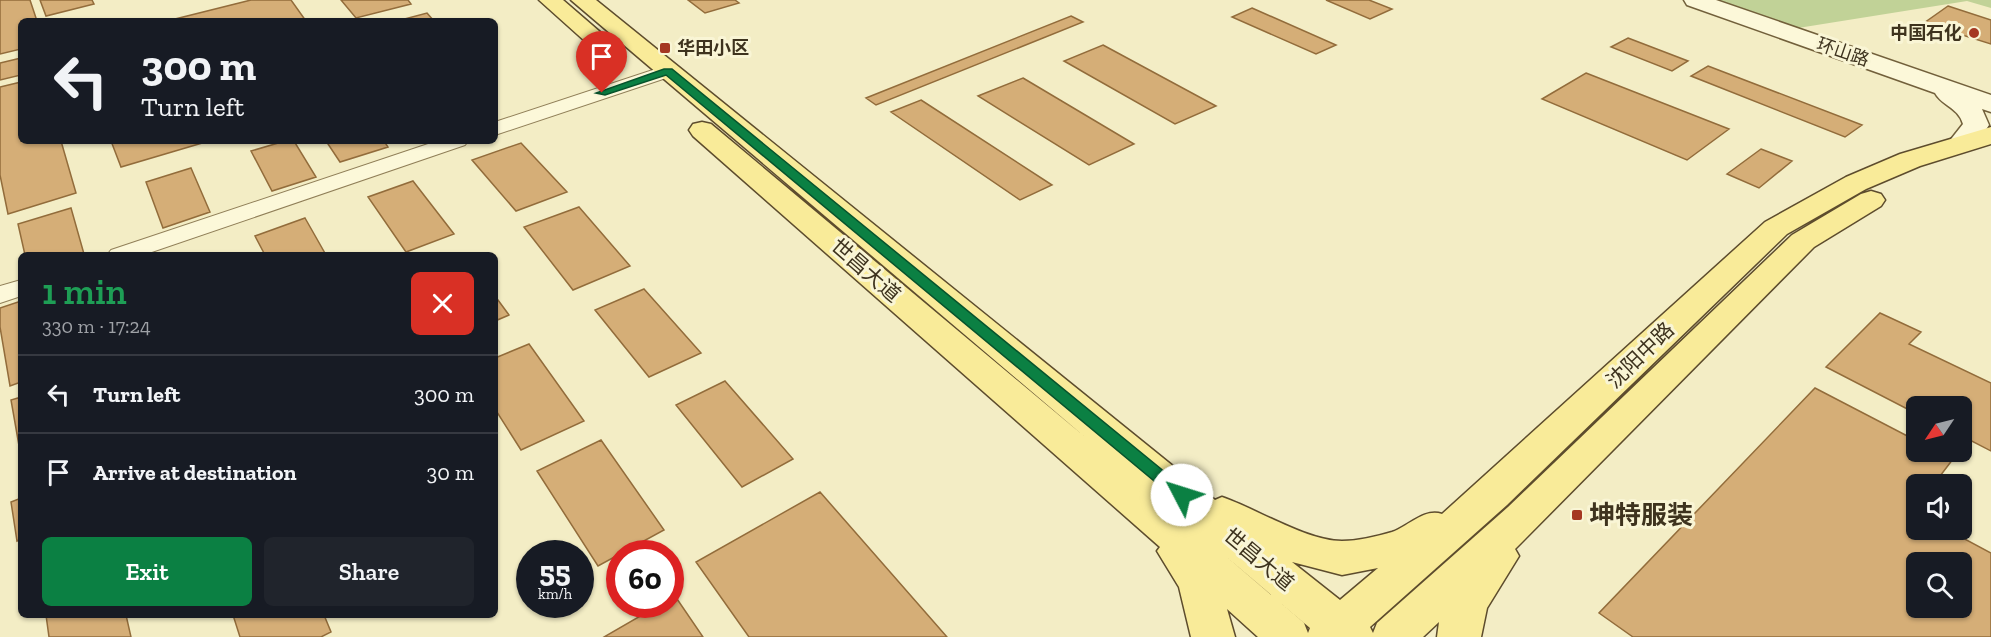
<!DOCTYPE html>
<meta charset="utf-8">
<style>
body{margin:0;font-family:"Zilla Slab","Noto Sans SC",serif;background:#20242c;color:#f1f3f6;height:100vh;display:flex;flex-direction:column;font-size:22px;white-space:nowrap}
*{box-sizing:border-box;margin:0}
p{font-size:20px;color:#9ea1a6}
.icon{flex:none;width:33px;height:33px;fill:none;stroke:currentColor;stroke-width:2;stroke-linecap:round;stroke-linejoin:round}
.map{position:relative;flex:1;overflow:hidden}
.side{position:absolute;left:18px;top:252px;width:480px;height:366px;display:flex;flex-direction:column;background:#171b24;border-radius:9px;box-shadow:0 2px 4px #0004}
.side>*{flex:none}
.banner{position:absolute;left:18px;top:18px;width:480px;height:126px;border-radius:9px;box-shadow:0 2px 4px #0004;background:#171b24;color:#f1f3f6;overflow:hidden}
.needle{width:39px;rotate:235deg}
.tools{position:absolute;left:1906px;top:396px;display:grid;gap:12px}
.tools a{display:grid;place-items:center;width:66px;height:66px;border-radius:9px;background:#171b24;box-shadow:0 2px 4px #0004;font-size:30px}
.speed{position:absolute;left:516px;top:540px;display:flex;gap:12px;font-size:30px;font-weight:700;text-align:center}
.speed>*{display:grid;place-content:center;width:78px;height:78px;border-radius:50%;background:#171b24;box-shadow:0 2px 4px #0004;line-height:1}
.speed small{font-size:15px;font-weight:400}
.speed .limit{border:9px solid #d22;background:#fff;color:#111}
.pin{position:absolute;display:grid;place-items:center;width:51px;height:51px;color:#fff;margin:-62px -26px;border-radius:50% 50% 50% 0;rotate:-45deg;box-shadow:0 0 6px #0007}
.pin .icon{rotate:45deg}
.me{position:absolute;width:66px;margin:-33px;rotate:310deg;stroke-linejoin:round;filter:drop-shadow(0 0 4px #0008)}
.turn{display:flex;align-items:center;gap:21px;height:126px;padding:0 24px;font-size:27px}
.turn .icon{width:78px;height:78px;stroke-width:2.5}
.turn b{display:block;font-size:42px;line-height:51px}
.round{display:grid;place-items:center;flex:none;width:63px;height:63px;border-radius:9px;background:#20242c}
.headline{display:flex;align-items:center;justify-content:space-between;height:102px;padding:0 24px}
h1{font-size:36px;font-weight:600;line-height:45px;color:#1e9e55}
.primary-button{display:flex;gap:12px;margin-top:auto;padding:12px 24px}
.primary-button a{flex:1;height:69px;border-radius:9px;background:#0b8043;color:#fff;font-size:24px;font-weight:600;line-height:69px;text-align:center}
.primary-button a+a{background:#20242c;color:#f1f3f6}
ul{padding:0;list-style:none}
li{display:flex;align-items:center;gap:18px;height:78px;padding:0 24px;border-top:2px solid #363941}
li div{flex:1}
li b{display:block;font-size:22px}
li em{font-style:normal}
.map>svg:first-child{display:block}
</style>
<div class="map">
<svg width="1991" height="637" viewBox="0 0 1991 637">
<rect width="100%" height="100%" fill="#f3edc5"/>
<path fill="#c1d297" d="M1718,0H1991V8L1967,1L1798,28Z"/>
<path fill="#d5ae77" stroke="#926c3b" stroke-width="1.5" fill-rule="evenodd" d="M0,0H30L37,21H21V49L0,54Z
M40,0H92L94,4L46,16Z
M251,0H291L306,21H167Z
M341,0H408L411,4L356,18Z
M688,0H735L739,3L705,13Z
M1326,0H1369L1392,9L1370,19Z
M1948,6L1991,20V44L1924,23Z
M1252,8L1336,45L1316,54L1232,17Z
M427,13L434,21H397Z
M1071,16L1083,22L876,105L866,98Z
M1628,38L1688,61L1672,71L1611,47Z
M1103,45L1216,106L1175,124L1064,61Z
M21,58V75L0,80V63Z
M1708,66L1862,125L1845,137L1691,76Z
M1586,73L1729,129L1687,160L1542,99Z
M1023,78L1134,144L1089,165L978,96Z
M21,82V141H61L76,193L8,214L0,175V87Z
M921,100L1052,185L1020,200L891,112Z
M111,141H209L121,167Z
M285,141H294L316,177L272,191L251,151Z
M326,141H384L388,147L340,162Z
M521,143L567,192L516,211L472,160Z
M1761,149L1792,161L1759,188L1727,174Z
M191,168L210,212L163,228L146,182Z
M413,181L454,234L406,252L368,197Z
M579,207L630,266L573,290L524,227Z
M71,208L84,254L25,255L18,224Z
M305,218L326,255H265L255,236Z
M644,289L701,353L649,377L595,310Z
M495,296L509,315L495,321Z
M21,301V382L10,386L0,327V308Z
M1880,313L1921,332L1909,344L1991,383V451L1962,436V406H1917V414L1826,367Z
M529,344L584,421L521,450L495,409V358Z
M725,381L793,459L742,487L676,405Z
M1815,388L1917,441V452H1938L1953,459L1934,484H1917V506L1914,511L1917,512V530H1948L1991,553V637H1633L1599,613ZM1917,562H1962V608H1917Z
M21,397V457L11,400Z
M601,440L664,530L598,566L537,471Z
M820,492L947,637H749L696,562Z
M21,498V539L17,541L11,502Z
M675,596L703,637H604L661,604H670V599Z
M46,615H126L131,637H49Z
M233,615H324L331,632L321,637H240Z"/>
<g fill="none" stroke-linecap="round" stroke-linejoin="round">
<defs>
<path id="minor" d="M668,65L675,67L677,71L675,75L495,135V122Z
M437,141H468L465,145L143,255H107L111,250Z
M21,280V296L0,303V286Z"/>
<path id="secondary" d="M1684,0H1716L1991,95V112L1982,109L1989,125C1979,140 1971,154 1951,149L1948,143L1963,124C1958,107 1942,106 1935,93L1687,5Z"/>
<path id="primary" d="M539,0H563L607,38L603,43H587Z
M571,0H596L1215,500L1222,497C1257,509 1307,541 1342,541C1357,541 1379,536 1392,532C1409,526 1424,508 1442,514L1765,222L1846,177L1900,154L1991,127V144L1920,166L1866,189L1787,234L1507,505L1370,627L1373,633L1377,623L1508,507L1792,235L1861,194L1871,191L1881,194L1885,200L1881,206L1814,247L1515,549L1519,556L1487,608L1481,637H1437L1439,622L1423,637H1258L1227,609L1235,637H1191L1179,587L1157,551L1160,547L693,136L689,130L693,124L702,122L711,124L1085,437ZM1222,553L1310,628L1308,633L1304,623ZM1292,562L1342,575L1378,568L1340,600Z"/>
</defs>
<use href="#minor" stroke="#907f58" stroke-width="2"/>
<use href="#secondary" stroke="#72603b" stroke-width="3"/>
<use href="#primary" stroke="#5d4c2d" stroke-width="3"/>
<use href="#minor" fill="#fcf8d9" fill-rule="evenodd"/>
<use href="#secondary" fill="#fcf8d9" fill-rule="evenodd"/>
<use href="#primary" fill="#f9eb99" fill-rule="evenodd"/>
</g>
<path fill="#0b8043" stroke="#07532c" stroke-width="1.5" d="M664,69H672L1188,491L1191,495L1188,500H1177L666,75L605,95L596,93Z"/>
<g fill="#a53722" stroke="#f9f5d5" stroke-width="2">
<circle cx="1974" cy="33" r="6"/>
<rect x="659" y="42" width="12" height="12" rx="3"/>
<rect x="1571" y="509" width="12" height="12" rx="3"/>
</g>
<g text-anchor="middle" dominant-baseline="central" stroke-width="6" stroke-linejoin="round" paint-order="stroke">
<g font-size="18" font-weight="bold" fill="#3e331e" stroke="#f9f5d5" text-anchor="end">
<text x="1962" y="33">中国石化</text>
<text x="677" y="48" text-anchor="start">华田小区</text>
</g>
<g font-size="18" fill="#3e331e" stroke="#f9f5d5">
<text transform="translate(1843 52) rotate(19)">环山路</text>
</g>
<g font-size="21" fill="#3e331e" stroke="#f9f5d5">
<text transform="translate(866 270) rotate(41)">世昌大道</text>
<text transform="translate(1640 355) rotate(-44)">沈阳中路</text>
<text transform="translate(1259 559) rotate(40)">世昌大道</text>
</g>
<g font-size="26" font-weight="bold" fill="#3e331e" stroke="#f9f5d5" text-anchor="start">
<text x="1589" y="515">坤特服装</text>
</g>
</g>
</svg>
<div class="tools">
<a><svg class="needle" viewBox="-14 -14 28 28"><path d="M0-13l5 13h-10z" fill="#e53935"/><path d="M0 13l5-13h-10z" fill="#9ea1a6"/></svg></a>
<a><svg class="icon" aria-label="sound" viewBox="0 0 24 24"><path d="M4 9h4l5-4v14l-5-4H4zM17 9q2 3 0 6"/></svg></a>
<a><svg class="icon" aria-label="search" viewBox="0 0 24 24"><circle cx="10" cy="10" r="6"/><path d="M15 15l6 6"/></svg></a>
</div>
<div class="speed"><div>55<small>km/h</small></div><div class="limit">60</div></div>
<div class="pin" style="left:602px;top:93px;background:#d93025"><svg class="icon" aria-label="arrive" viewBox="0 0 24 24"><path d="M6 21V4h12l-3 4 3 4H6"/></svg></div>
<svg class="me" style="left:1182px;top:495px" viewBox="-20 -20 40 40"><circle r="19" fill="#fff"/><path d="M0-13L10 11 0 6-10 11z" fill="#0b8043"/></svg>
<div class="banner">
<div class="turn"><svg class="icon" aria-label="left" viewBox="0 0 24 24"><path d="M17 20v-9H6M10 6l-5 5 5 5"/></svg><div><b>300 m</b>Turn left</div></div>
</div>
<section class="side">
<div class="headline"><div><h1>1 min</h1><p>330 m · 17:24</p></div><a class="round" style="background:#d93025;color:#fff"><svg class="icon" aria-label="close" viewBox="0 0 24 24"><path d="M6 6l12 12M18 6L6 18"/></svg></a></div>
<ul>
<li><svg class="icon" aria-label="left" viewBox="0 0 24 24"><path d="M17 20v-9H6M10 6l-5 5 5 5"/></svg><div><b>Turn left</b></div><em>300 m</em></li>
<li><svg class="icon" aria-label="arrive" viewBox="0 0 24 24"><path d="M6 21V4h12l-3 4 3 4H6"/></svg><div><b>Arrive at destination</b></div><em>30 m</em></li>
</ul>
<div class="primary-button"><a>Exit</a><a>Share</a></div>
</section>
</div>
